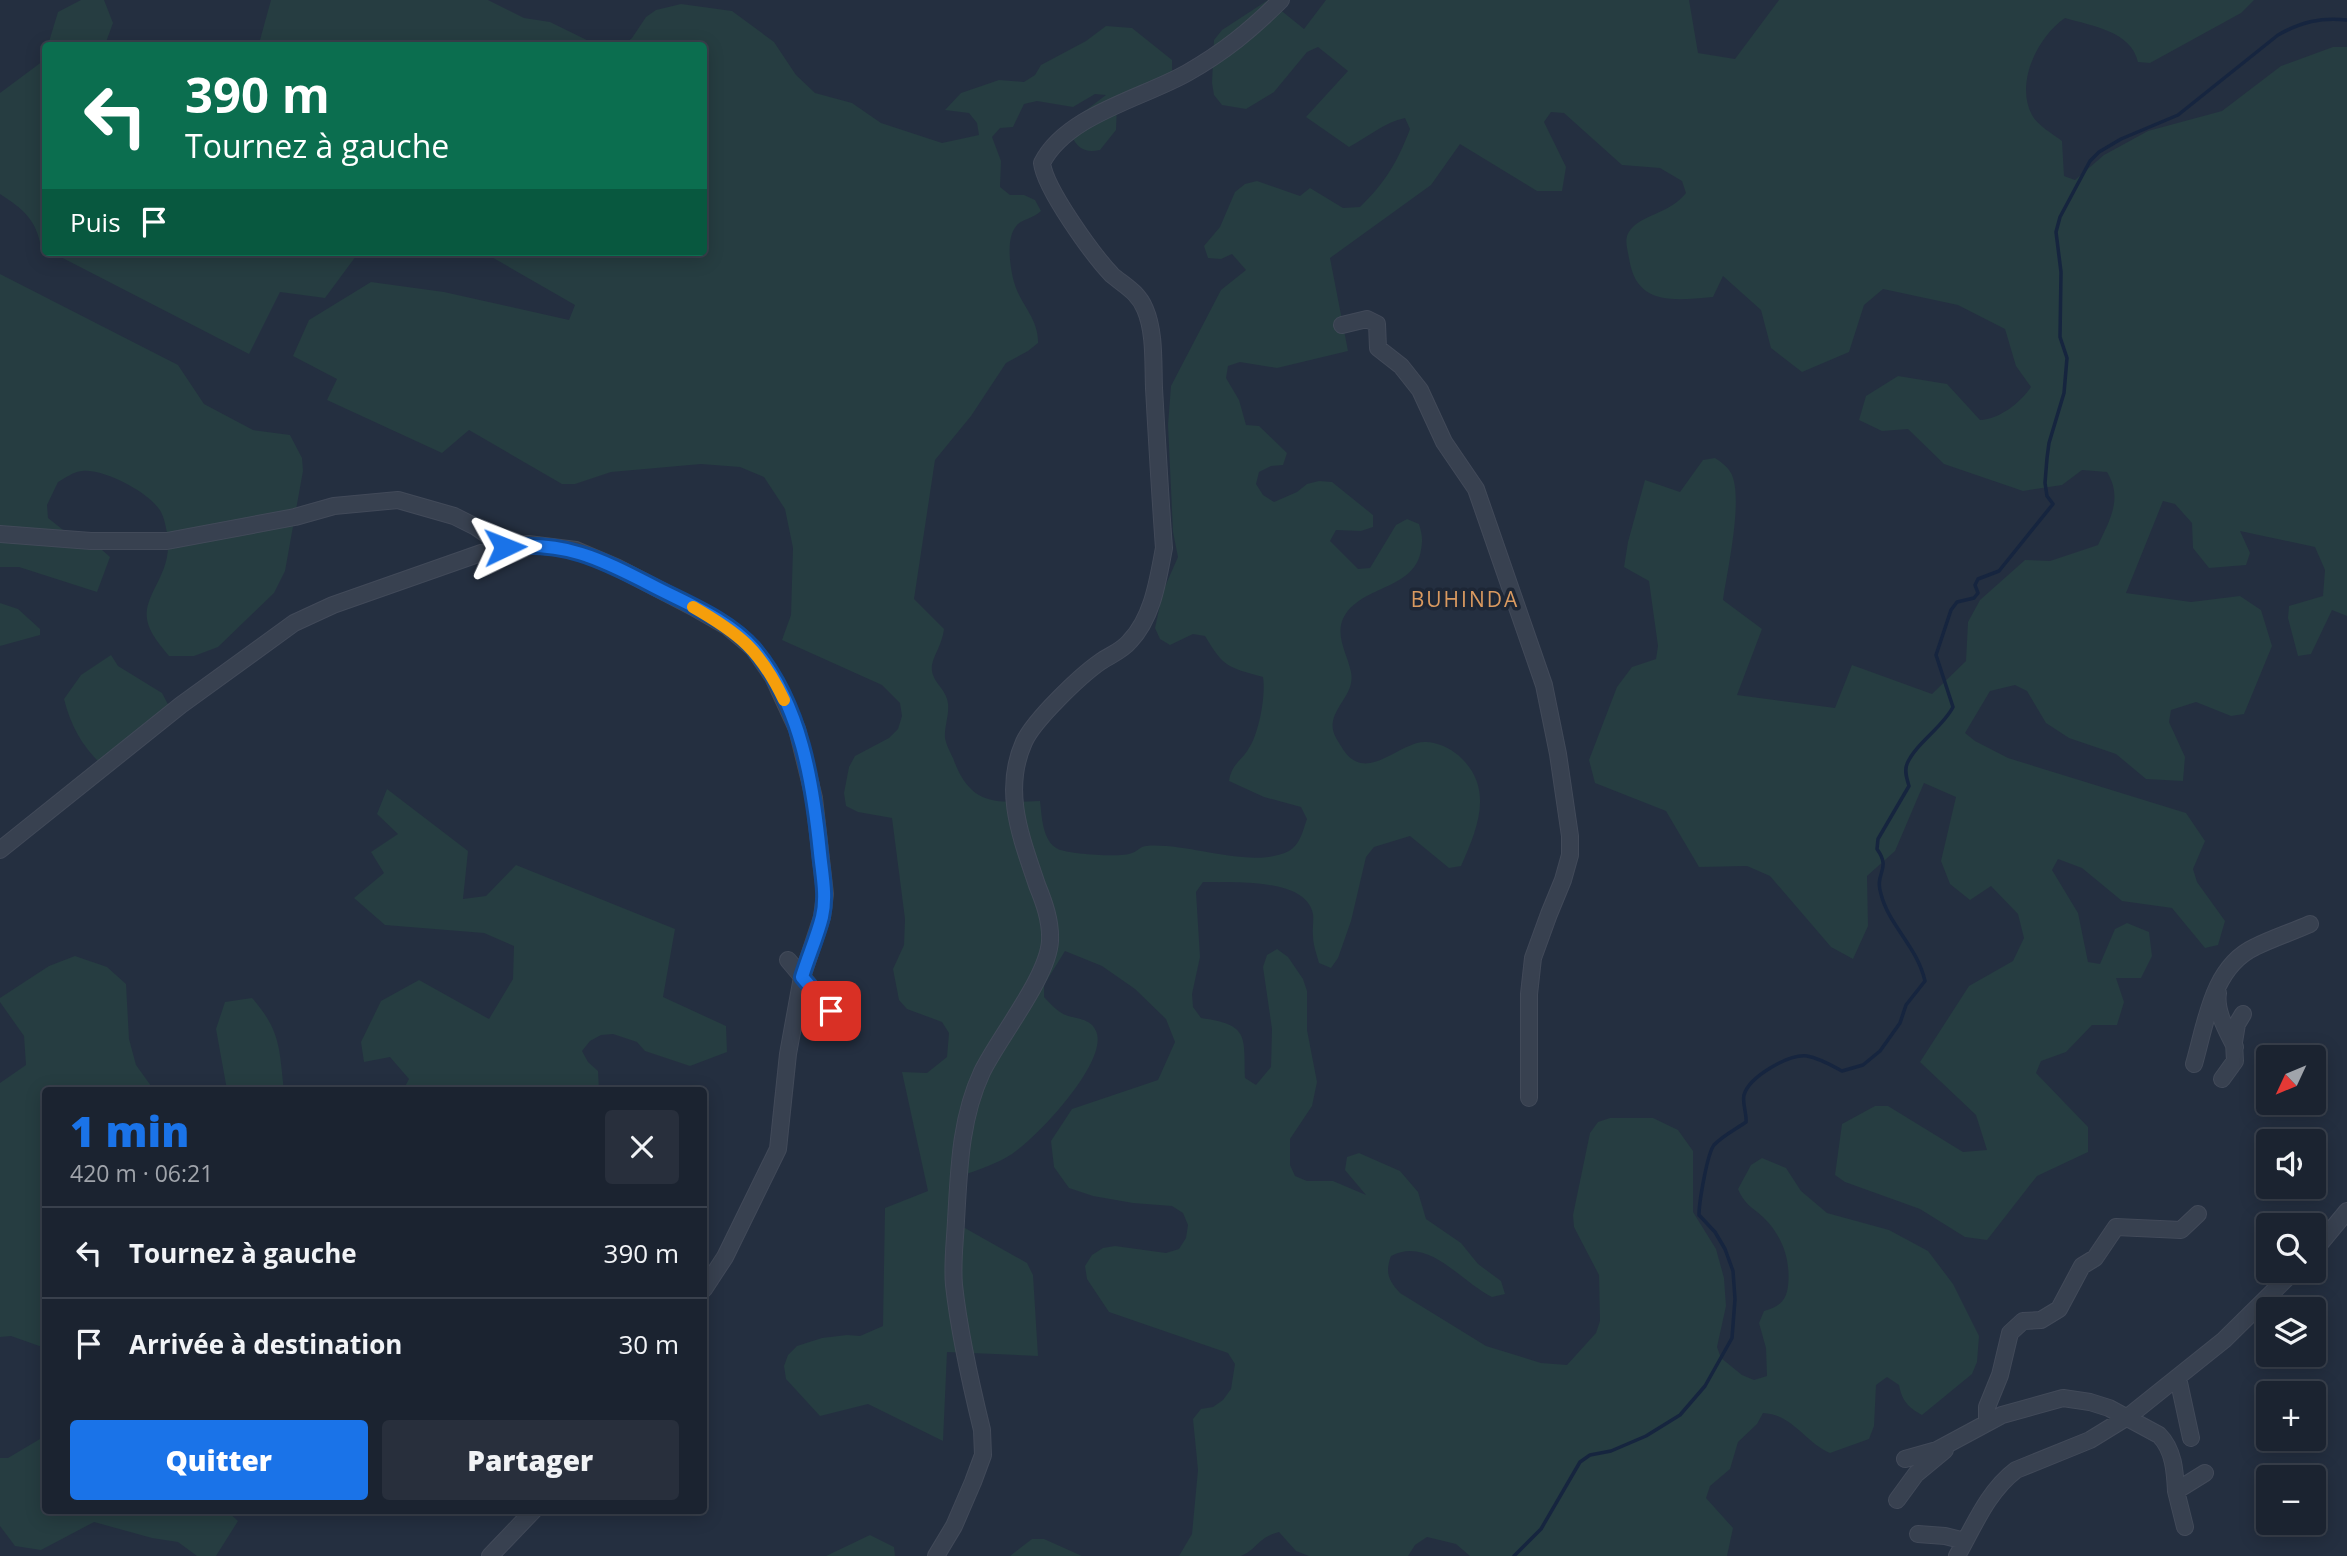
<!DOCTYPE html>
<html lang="fr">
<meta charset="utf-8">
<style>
body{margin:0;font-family:"Open Sans",sans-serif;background:#282f3c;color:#f1f3f6;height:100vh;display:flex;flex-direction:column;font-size:26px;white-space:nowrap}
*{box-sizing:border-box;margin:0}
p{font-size:23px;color:#a0a4ab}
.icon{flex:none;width:38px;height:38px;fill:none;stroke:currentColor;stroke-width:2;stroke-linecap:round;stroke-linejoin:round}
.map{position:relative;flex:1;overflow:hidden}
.details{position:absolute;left:42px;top:1087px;width:665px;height:427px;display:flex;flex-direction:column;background:#1b2330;border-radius:7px;box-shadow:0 4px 18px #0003,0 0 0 2px #39404c}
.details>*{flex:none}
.guide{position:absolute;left:42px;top:42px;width:665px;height:214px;border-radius:7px;box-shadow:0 4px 18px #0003,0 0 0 2px #39404c;background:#0b6e4f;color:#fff;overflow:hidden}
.needle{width:46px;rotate:226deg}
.buttons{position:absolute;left:2256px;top:1045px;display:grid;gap:14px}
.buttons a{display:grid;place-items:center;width:70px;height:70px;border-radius:7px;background:#1b2330;box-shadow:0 4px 18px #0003,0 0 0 2px #39404c;font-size:35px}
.pin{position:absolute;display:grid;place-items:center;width:60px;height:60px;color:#fff;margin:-30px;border-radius:14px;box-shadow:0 4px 10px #0006}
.me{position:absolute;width:77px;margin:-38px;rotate:88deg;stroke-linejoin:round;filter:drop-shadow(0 0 5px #0008)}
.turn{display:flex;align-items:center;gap:24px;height:147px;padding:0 28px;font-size:32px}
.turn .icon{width:91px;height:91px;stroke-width:2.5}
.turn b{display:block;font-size:49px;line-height:60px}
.then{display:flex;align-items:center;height:66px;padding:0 28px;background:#0003;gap:14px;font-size:26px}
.round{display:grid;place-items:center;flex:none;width:74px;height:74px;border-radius:7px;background:#282f3c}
.summary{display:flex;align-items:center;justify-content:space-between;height:119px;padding:0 28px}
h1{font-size:42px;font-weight:800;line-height:52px;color:#1a73e8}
.primary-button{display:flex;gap:14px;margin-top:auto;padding:14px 28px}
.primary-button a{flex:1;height:80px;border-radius:7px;background:#1a73e8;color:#fff;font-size:28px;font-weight:800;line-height:80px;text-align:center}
.primary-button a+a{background:#282f3c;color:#f1f3f6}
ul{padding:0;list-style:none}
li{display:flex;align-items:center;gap:21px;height:91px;padding:0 28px;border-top:2px solid #39404c}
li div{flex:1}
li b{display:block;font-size:26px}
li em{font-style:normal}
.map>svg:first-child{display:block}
</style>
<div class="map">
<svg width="2347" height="1556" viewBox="0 0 2347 1556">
<rect width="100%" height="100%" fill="#242f40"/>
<path fill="#263d41" d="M81,0H104L113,23L105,45H48L58,12Z
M271,0H488L524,18L550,22L597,45H260V40Z
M1268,0L1304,29L1326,0H1689L1698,53L1735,59L1779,0H2254L2241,13L2150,63L2138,62C2131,31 2092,26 2065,18C2037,37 2015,84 2032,115C2037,125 2053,134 2062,141L2064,176L2075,180L2104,155L2148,131L2222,111L2281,66L2333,47H2347V616L2332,610L2311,654L2298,656L2288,618L2289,606L2323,596L2325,570L2315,547L2240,531L2250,553L2246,565L2209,568L2193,548L2192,523L2175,504L2163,501L2126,593L2191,602L2240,596L2261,610L2272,646L2244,714L2231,716L2196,702L2171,710L2169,722L2185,757L2183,781L2146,779L2116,754L2069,738L2046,723L2027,691L2015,685L1990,691L1965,733L1975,741L2008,758L2186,813L2205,841L2193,869L2197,882L2225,921L2218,945L2205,948L2172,908L2122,901L2082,868L2058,859L2052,870L2078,913L2088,962L2100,964L2115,929L2127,923L2149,932L2152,956L2141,978H2116L2124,1002L2117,1025H2092L2066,1052L2041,1061L2036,1073L2088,1127V1152L2037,1176L1987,1240L1965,1237L1920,1209L1845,1182L1835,1175L1842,1124L1875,1106H1888L1963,1152L1987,1150L1976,1115L1920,1062L1969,986L2013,961L2024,938L2018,914L1991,886L1970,900L1950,884L1941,861L1956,797L1924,783L1895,851L1867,876L1868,926L1853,959L1831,947L1770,876L1747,866L1699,867L1666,811L1595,783L1589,760L1617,687L1632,667L1656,659L1658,646L1649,581L1624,567L1628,542L1645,480L1680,492L1703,460L1715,458C1721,462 1727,466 1731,473C1744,497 1727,572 1723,600L1762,629L1737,695L1835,708L1852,665L1932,694L1966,661L1968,622L1980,600L2025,560L2050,561L2098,545C2110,520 2123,498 2107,472L2082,470L2062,485L2023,491L1944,464L1908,429L1882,431L1859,420L1866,396L1898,376L1947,384L1980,420C2000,419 2020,403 2031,387L2016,366L2005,329L1958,305L1883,289L1864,305L1849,352L1802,372L1771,348L1761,310L1723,276L1713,297C1675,300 1636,307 1629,258C1627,247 1623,237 1632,228C1645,214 1670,213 1686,193L1682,181L1660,168L1622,165L1564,113L1551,112L1544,122L1566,167L1562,191H1537L1460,144L1431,185L1330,258L1348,351L1277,368L1240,362L1228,366L1226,378L1239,400L1246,425L1259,426L1287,453L1283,465L1271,466L1259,472L1256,484L1263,495L1274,502L1297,492L1307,484L1319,481L1332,482L1373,515V527L1361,531L1336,530L1330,541L1358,569L1370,568L1396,525L1407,519L1419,524C1422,534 1423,539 1421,550C1415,588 1368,585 1347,612C1332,632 1347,652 1351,672C1355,692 1337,703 1333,721C1331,731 1336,738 1341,746C1364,787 1397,743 1424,742C1435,741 1450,748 1458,755C1495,787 1478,828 1461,866L1449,868L1410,836L1374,847L1366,857L1351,921L1338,958L1331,968L1319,963C1317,955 1313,945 1313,936C1312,929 1314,921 1313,914C1306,877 1232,883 1203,882L1196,892L1200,957L1192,994L1193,1007L1201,1018C1249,1025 1244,1035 1245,1078L1256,1085L1271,1067L1272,1029L1263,967L1267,955L1277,949L1288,957L1303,979L1307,991V1030L1317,1082L1312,1106L1290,1139V1165L1295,1176L1307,1181H1333L1366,1195L1345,1170L1347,1157L1359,1153L1400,1171L1418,1192L1426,1219L1461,1243L1478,1264L1501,1281L1505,1294L1492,1297C1461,1282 1429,1236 1391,1256C1385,1272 1388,1280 1400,1293L1486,1346L1541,1363L1567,1365L1596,1333L1600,1321L1599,1275L1574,1227L1573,1215L1590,1133L1598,1122L1610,1118H1653L1678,1130L1693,1151V1212L1716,1249L1724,1278L1726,1306L1717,1347L1721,1358L1742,1375L1754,1380L1767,1376L1766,1348L1759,1323L1764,1311C1779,1306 1786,1302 1788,1286C1791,1260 1782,1235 1763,1217C1752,1207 1744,1204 1738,1189L1751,1165L1762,1158L1786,1168L1801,1191L1827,1213L1889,1230L1928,1251L1953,1284L1979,1336L1977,1362L1972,1374L1922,1415C1908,1407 1902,1401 1899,1385L1887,1377L1876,1385L1874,1426L1869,1439L1830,1453C1805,1442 1792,1414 1763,1413L1757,1424L1738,1442L1730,1469L1710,1486L1706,1498L1733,1528L1727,1556H1470L1456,1544L1427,1537L1415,1545L1408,1556H1309L1296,1551L1279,1532C1257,1538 1258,1549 1241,1556H1179L1192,1534L1198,1470L1193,1419L1201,1409L1213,1407L1223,1400L1231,1389L1235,1364L1228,1353L1109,1312L1087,1279L1085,1266L1092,1255L1103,1248L1115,1246L1166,1253L1179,1249L1186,1238L1188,1225L1183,1213L1172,1206L1133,1203L1093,1196L1069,1188L1054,1167L1051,1141L1072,1109L1158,1080L1175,1042L1166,1019L1135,989L1102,966L1065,951L1044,985V997C1049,1002 1054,1008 1060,1012C1071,1020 1090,1016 1096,1031C1110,1061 1033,1143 1007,1157C992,1166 973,1171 957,1178L956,1223L1027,1263L1033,1275L1038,1356L947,1352L943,1441L868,1404L820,1416L786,1379L784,1366L788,1355L797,1346L822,1338L847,1335L860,1336L883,1326L885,1208L928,1191L902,1072L927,1073L947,1057L949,1033L942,1022L907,1009L899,1000L893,969L904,945L905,919L892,818L858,812L846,806L844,793L849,767L855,756L889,738L898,729L902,716L900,703L882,685L782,640L791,615L793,548L785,509L764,477L740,467L701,464L611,472L575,484H562L469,430L442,453L327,400L337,379L293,356L309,320L371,282L444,292L569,320L575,305L483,252H704V46L624,45L632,38L646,17L656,10L681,4L732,11L774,42L796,75L815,93L852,103L881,123L942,143L979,135L977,123L969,113L945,110L961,93L999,80L1024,82L1035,75L1041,65L1086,41L1106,26L1132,28L1172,60V73L1117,105L1116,130L1100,150C1085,153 1078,149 1071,135L1077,117L1106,95L1095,94L1073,107L1037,101L1024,104L1013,127L1000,128L992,137L1001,161L1000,187L1010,195H1024L1035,200L1041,211C1034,218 1024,219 1018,224C1005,236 1010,267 1014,282C1020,304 1039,319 1038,343L1028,351L1006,363L971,416L935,460L914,599L944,629C942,645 934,654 932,665C930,680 944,687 947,699C951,711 944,726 945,738C946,744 950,752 953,758C970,806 995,803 1040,801C1042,816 1042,841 1058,849C1068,854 1122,858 1132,853C1138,851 1139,847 1146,846C1188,842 1251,870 1289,851C1300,845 1303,830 1307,819L1301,807L1264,797L1229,781C1232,763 1241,762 1249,748C1259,733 1266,695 1263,677C1228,667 1224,668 1205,636L1193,634L1170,645L1160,639L1155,628L1163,591L1178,557L1173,532L1168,425L1171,386L1221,290L1246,270L1232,254L1221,259L1208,258L1204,246L1220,227L1235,192L1245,184L1257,181L1300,196L1310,188L1343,208L1360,207C1385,183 1398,161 1410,129L1405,118C1385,122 1368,137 1349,147L1306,117L1348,71L1318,47L1307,52L1274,92L1246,109L1222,105L1214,95L1212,83L1214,40L1222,30Z
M45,54V249L41,247C36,219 23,209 0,194V93L43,61Z
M51,252H359L325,298L280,292L249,354Z
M0,274L178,365L204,404L253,430L290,435L302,458L303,471L285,571L274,593L218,647L194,656H169C159,643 144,628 147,609C151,589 167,573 168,548C168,537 166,522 161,512C151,493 103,468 82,471C73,472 65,478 58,482L47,505L48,518L67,533L92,541L110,557L97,592L19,567H0Z
M0,603L18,609L40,629V635L0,646Z
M111,655L118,666L162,693L172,712L105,768C83,748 71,727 64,699L81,675Z
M387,789L468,851L463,899L486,896L516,865L675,929L663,997L726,1026L727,1052L690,1066L645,1051L637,1042L613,1034L601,1035L590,1041L582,1051L588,1062L598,1071L599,1090H403L409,1079L390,1057L364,1062L361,1042L381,1001L419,980L489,1019L513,979L514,946L484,933L385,925L354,898L384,873L371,852L398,834L377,814Z
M75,956L107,967L126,984L129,1039L136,1065L154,1090H46L45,1348L11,1336L0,1337V1083L26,1065L24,1036L0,1002V998L49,966Z
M252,998C281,1031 279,1048 284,1090H227L216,1029L225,1002Z
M45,1436L46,1510H226L238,1521L216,1556H197L178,1542L152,1538L94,1522L41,1550L15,1546L0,1526V1458H8Z
M870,1535L894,1547L895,1556H826Z
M1032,1539H1044L1082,1556H1010Z"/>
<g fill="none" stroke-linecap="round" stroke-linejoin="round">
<path stroke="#16253f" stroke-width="3.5" d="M1514,1556L1541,1529L1580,1462L1590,1455L1611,1451L1646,1436L1680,1415L1705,1386L1732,1338L1735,1299L1733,1271L1725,1249L1715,1232L1699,1215C1699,1203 1707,1154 1714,1145C1722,1136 1736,1129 1746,1122C1747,1114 1742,1103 1744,1095C1749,1077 1788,1054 1807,1056C1819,1058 1831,1065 1842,1071L1863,1065L1880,1051L1900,1023L1906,1005L1925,981C1917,946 1889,926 1881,894C1874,872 1892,870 1877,849L1878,839L1909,786C1907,779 1904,771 1907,764C1915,744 1943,727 1953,707L1936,655L1951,610L1957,602L1974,598L1978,593L1975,585L1978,579L1999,571L2053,504L2047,496L2045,483L2047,458L2049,443L2064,393L2067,358L2060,337L2061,272L2056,232L2060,217L2090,161L2099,152L2121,139L2178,115L2278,35C2301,22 2321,17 2347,20"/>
<defs>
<path id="minor" d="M1342,325L1367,319L1377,324L1378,348L1401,366L1420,390L1444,442L1476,489L1544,685L1558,754L1570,836V855L1563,880L1549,914L1533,958L1529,994V1098
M0,534L91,541H167L295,517L334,506L398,500L454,516L476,527L505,547
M0,850L181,705L294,623L333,605L481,553L505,547L528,544L576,550L616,567L693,607L728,627L753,648L773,677L797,729L814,798L825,894L822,917L802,977L788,1054L778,1149L725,1257L704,1289
M788,960L831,1011
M2218,993C2215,1011 2227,1031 2235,1047
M2194,1064C2206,1023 2212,967 2255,947C2273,938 2292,932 2310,924
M2222,1079L2235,1061L2234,1042L2237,1024L2243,1014
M2314,1251L2347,1211
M2178,1378L2191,1438
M1987,1423V1407L2000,1375L2010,1333L2023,1321L2041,1320L2059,1309L2082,1266L2095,1258L2116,1227L2181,1230L2198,1214
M1905,1459L1937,1450L2002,1415L2063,1398L2090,1402L2109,1408L2159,1435C2174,1450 2175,1472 2176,1491
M1897,1500L1916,1474L1945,1450
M2185,1527L2176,1491L2205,1473
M1918,1534L1945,1536L1965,1541
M490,1556L534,1510
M936,1556L954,1526L973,1482L983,1455L982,1430C971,1385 959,1331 954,1285C952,1264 955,1242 956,1221C959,1170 960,1119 982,1072C999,1037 1048,977 1050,941C1051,921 1044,902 1037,885C1021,837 1002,791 1024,742C1034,720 1080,676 1100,662C1110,655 1122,651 1130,641C1153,617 1158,579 1164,548C1160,495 1157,441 1154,388C1153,363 1155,332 1145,309C1138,292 1125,286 1112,275C1093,255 1045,189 1042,163C1066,115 1143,98 1187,73C1224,52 1251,30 1281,0
M1957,1556C1974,1526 1988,1491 2016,1470L2090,1440L2129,1416L2224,1340L2295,1270"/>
</defs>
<use href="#minor" stroke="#424a59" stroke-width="18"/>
<use href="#minor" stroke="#384150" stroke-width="16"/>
</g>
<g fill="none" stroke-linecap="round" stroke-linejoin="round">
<defs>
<path id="route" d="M505,547C564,541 599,558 651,585C685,603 728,619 754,649C801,705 813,783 820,853C822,874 827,896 822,917C817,937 808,957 802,977L831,1011"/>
</defs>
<use href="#route" stroke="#114b97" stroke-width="18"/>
<use href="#route" stroke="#1a73e8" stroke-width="12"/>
<path stroke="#f59e0b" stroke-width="12" d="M693,607C740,634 760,650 784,700"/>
</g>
<g text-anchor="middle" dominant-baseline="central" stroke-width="7" stroke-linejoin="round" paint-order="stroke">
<g font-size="21" letter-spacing="2" fill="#da9a60" stroke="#1d2635">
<text x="1465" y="599">BUHINDA</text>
</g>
</g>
</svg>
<div class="buttons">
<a><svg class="needle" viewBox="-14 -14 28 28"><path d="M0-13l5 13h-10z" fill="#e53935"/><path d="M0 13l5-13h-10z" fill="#a0a4ab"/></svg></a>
<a><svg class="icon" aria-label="sound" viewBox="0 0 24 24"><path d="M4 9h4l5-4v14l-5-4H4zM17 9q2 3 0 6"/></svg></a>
<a><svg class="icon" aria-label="search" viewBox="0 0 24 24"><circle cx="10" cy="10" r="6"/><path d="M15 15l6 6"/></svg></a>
<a><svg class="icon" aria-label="layers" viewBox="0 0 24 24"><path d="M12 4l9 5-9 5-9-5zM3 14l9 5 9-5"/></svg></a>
<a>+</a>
<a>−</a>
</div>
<div class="pin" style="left:831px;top:1011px;background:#d93025"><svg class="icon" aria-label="arrive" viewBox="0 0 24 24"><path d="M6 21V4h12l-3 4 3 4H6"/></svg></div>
<svg class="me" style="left:505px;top:547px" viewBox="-20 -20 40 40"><path d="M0-17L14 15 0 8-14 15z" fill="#1a73e8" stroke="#fff" stroke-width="4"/></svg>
<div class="guide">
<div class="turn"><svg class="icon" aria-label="left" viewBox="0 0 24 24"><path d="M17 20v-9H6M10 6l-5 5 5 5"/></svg><div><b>390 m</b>Tournez à gauche</div></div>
<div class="then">Puis<svg class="icon" aria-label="arrive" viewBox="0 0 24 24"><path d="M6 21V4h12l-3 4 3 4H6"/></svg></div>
</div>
<section class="details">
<div class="summary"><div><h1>1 min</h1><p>420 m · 06:21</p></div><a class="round"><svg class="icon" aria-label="close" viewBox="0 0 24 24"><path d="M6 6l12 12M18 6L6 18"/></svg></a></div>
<ul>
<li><svg class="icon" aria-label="left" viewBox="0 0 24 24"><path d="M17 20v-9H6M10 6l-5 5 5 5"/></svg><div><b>Tournez à gauche</b></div><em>390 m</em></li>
<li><svg class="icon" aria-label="arrive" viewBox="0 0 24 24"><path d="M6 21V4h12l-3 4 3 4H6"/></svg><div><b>Arrivée à destination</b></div><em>30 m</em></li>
</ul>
<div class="primary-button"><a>Quitter</a><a>Partager</a></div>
</section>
</div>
